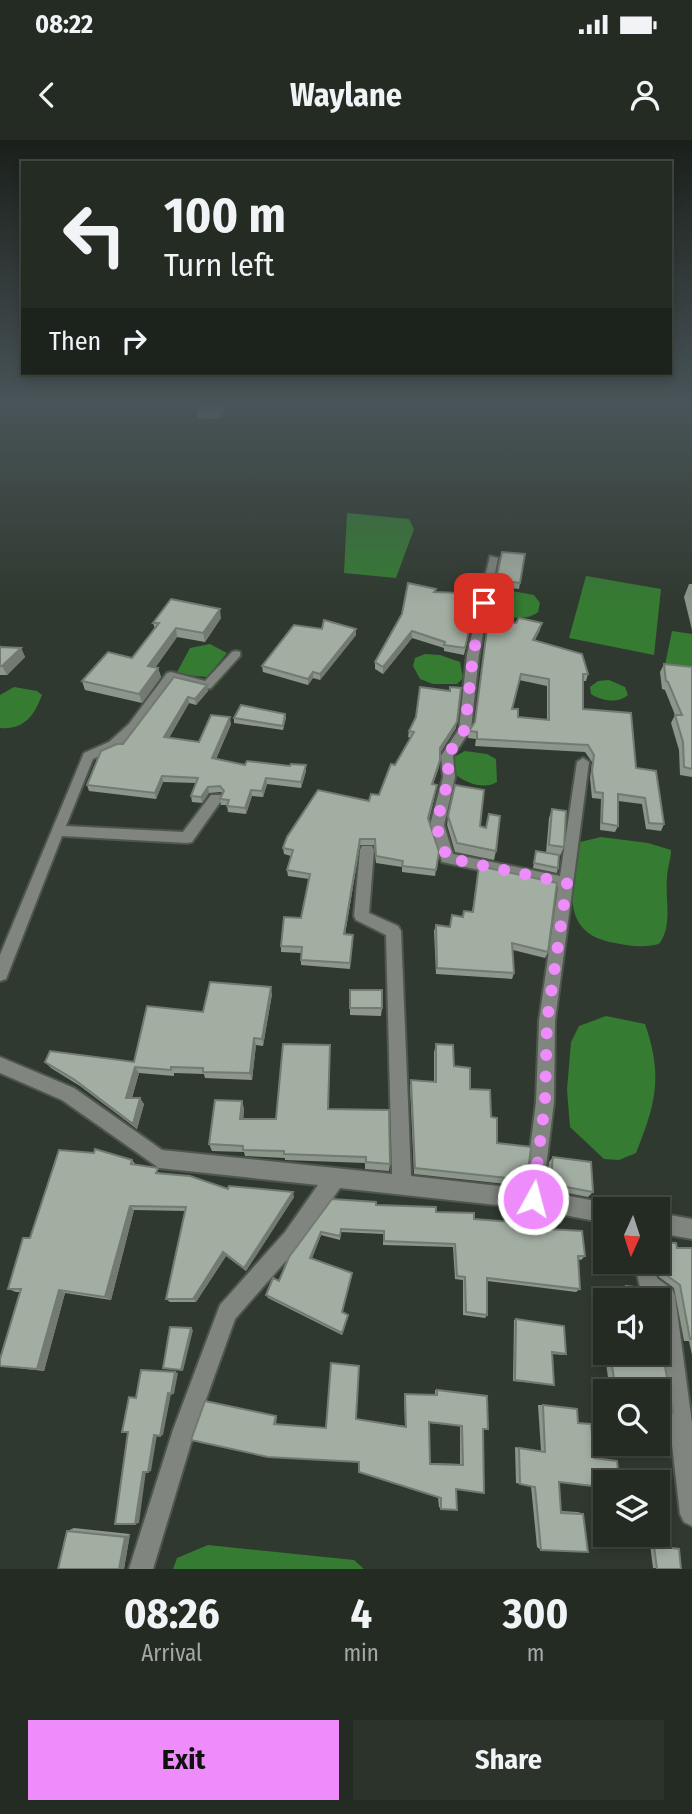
<!DOCTYPE html>
<style>
body{margin:0;font-family:"Fira Sans Condensed",sans-serif;background:#2c332b;color:#f1f3f6;height:100vh;display:flex;flex-direction:column;font-size:26px;white-space:nowrap}
*{box-sizing:border-box;margin:0}
p{font-size:23px;color:#a3a7a6}
.icon{flex:none;width:38px;height:38px;fill:none;stroke:currentColor;stroke-width:2;stroke-linecap:round;stroke-linejoin:round}
.map{position:relative;height:1429px;overflow:hidden}
.drawer{display:flex;flex-direction:column;background:#242b23;flex:1}
.drawer>*{flex:none}
.top-card{position:absolute;left:21px;top:21px;width:651px;height:214px;border-radius:0px;box-shadow:0 4px 10px #0003,0 0 0 2px #414741;background:#242b23;color:#f1f3f6;overflow:hidden}
.needle{width:46px;rotate:183deg}
.controls{position:absolute;left:593px;top:1057px;display:grid;gap:14px}
.controls a{display:grid;place-items:center;width:77px;height:77px;border-radius:0px;background:#242b23;box-shadow:0 4px 10px #0003,0 0 0 2px #414741;font-size:35px}
.pin{position:absolute;display:grid;place-items:center;width:60px;height:60px;color:#fff;margin:-30px;border-radius:14px;box-shadow:0 4px 10px #0006}
.me{position:absolute;width:77px;margin:-38px;rotate:7deg;stroke-linejoin:round;filter:drop-shadow(0 0 5px #0008)}
.turn{display:flex;align-items:center;gap:24px;height:147px;padding:0 28px;font-size:32px}
.turn .icon{width:91px;height:91px;stroke-width:2.5}
.turn b{display:block;font-size:49px;line-height:60px}
.then{display:flex;align-items:center;height:66px;padding:0 28px;background:#0003;gap:14px;font-size:26px}
.eta{display:flex;justify-content:space-evenly;align-items:center;height:119px;text-align:center}
.eta b{font-size:42px;font-weight:700;line-height:49px}
.button{display:flex;gap:14px;margin-top:auto;padding:14px 28px}
.button a{flex:1;height:80px;border-radius:0px;background:#ed8cfa;color:#111;font-size:28px;font-weight:700;line-height:80px;text-align:center}
.button a+a{background:#2c332b;color:#f1f3f6}
.status{display:flex;justify-content:space-between;align-items:center;height:49px;padding:0 35px;background:#242b23;direction:ltr}
.status svg{height:19px;fill:currentColor}
header{display:flex;justify-content:space-between;align-items:center;height:91px;padding:0 28px;background:#242b23;font-size:32px;font-weight:700}
.map>svg:first-child{display:block}
</style>
<div class="status"><b>08:22</b><svg viewBox="0 0 49 12"><path d="M0 12V9h3v3zM5 12V6h3v6zM10 12V3h3v9zM15 12V0h3v12zM26 1h20v11H26zM47 4h2v5h-2z"/></svg></div>
<header><svg class="icon" aria-label="back" viewBox="0 0 24 24"><path d="M15 5l-7 7 7 7"/></svg>Waylane<svg class="icon" aria-label="person" viewBox="0 0 24 24"><circle cx="12" cy="8" r="4"/><path d="M4 21q1-7 8-7t8 7"/></svg></header>
<div class="map">
<svg width="692" height="1429" viewBox="0 0 692 1429">
<rect width="100%" height="100%" fill="#30392f"/>
<path fill="#357b32" d="M347,373L409,379L414,389L396,438L344,433Z
M586,436L661,449L654,515L569,498Z
M506,450L534,455L540,463L538,472C527,482 500,478 489,468C492,457 493,452 506,450Z
M672,491L692,494V532L665,525Z
M210,504L227,513L207,537L185,535L177,532L190,508Z
M425,514L440,515L460,522L463,538L457,544H433L420,539L413,526L415,518Z
M609,540L625,547L628,555C618,564 602,561 591,554L590,547L598,541Z
M14,547L37,551L42,555C34,576 24,590 0,588V555Z
M465,611L487,614L496,619L497,642C485,650 466,643 456,635L452,618Z
M601,697L648,703L671,710C671,719 667,729 667,738C665,761 673,785 659,804C643,808 630,806 615,803C578,797 569,775 573,739C574,726 573,712 580,702Z
M606,876L645,884C663,936 656,963 636,1013L619,1020L604,1019L570,987L567,950L571,902L579,886Z
M208,1405L354,1420L364,1429H173L177,1418Z"/>
<g fill="none" stroke-linecap="round" stroke-linejoin="round">
<defs>
<path id="street" d="M490,416L498,418L479,515L471,589L453,616L455,637L444,685L453,714L560,736L577,622L583,618L589,622L555,881L554,962L543,1051L606,1063L614,1069H606V1083L533,1069L340,1048L299,1106L235,1179L195,1290L153,1429H129L173,1290L220,1165L285,1092L318,1045L159,1028L62,960L0,933V917L74,948L162,1010L392,1034L386,795L356,780L354,776L360,710L362,706H372L374,710L369,773L398,786L401,791L411,1036L525,1049L536,962L539,881L558,747L442,722L430,685L443,637L441,616L459,589L467,515Z
M236,511L240,512V516L211,548L207,549L174,540L137,590L117,608L93,619L66,686L183,692L211,655H221L223,658L221,661L192,702L187,703L62,696L8,834L6,839L0,841V815L84,613L109,602L129,584L167,533L171,532L205,541L232,512Z
M658,1073L692,1079V1099L658,1093Z
M634,1122H654L657,1138L672,1149L675,1156L692,1283V1386L684,1382L680,1374L658,1184V1160H653L641,1151Z"/>
</defs>
<use href="#street" stroke="#4e564d" stroke-width="4"/>
<use href="#street" fill="#80857f" fill-rule="evenodd"/>
</g>
<path fill="#8c968b" fill-rule="evenodd" d="M200,264H227L220,279L198,278L197,270Z
M502,412L525,414L519,449L495,446Z
M689,444H692V490L684,457Z
M436,449L435,452L477,457L464,515L444,511V508L412,498L383,534L375,529V522Z
M221,478L205,502L177,497L155,528H158L161,537L142,563L85,550L82,541L132,518L155,489L153,483Z
M516,483L540,490L535,500L588,534L586,541H583V569L636,628L664,684L661,691L646,689L642,664L618,661V686L615,692L600,690L601,659L592,658L590,638L592,622L585,612L475,606L476,599L468,598L469,591L474,583ZM519,540L547,546V580L518,577L512,569Z
M322,489H356V495L320,540L313,538L308,545L263,532L262,526Z
M0,505L1,507L21,508L25,517L7,535H0Z
M664,524L692,527V637L680,635L679,610L671,583L675,575L665,550L662,549L660,532Z
M174,537L208,551L196,565L189,563L169,598L199,602L231,584L216,619L245,625L306,631L301,648L267,644L263,657L252,656L246,674L228,672L227,665H221L220,659L223,654L221,652L209,653L202,663L192,662L191,656L196,643L163,642L156,659L89,651L87,645L123,604Z
M450,547L456,588L440,613L439,627L433,644L436,651L429,680L439,712L435,736L402,732V727L376,723L374,705H360L345,794L353,795L350,829L301,825V813L281,812V806L301,778L309,739L288,736L287,730L291,716L284,714L283,708L379,655L395,625L411,598L408,597L409,591L450,551Z
M285,574L286,578L283,590L234,583V578Z
M552,669L564,707L560,716H559L558,728L557,733L533,728L536,711L546,713L549,678Z
M448,676L480,686L496,711L494,720L455,712L447,685Z
M479,726L548,812L545,818L513,810L514,833L512,839L436,834L434,791L436,785L450,787L463,777L464,771L472,772Z
M350,850L382,868L381,876L350,875Z
M272,854L263,906L256,905L252,940L205,938L204,934L174,933V936L139,933L132,958L144,964L137,989L80,946L51,928L45,922H134L203,872Z
M436,904L491,977L497,1003L527,1040L523,1046L414,1034L410,947L411,940L434,942V912Z
M330,905L328,969L390,1024L389,1031L365,1029V1023L285,1020V1018L245,1016L244,1012L212,1011L209,1004L244,968L243,979H276Z
M94,1013L132,1020L136,1025L161,1033V1034L228,1049L294,1057L246,1131L226,1116L196,1162H170L166,1159L185,1071L134,1070L111,1160L65,1153L44,1231L0,1226L20,1152H16L8,1149L30,1098Z
M553,1017L593,1052L588,1057L546,1049L549,1022Z
M332,1059L436,1072L513,1087L585,1116L581,1120L578,1119L580,1149L576,1152L487,1141V1175L485,1178L463,1175V1140L455,1139L453,1107L383,1105V1094L341,1092L340,1100L321,1095L312,1118L352,1136L342,1172L348,1177L342,1195L268,1158L266,1155L279,1141Z
M658,1102L677,1108H692V1215L689,1201H684L674,1148L659,1137L656,1122H658Z
M626,1146L644,1148L662,1160L664,1198H661L673,1273H658V1251H607L606,1246L609,1245L603,1201L606,1200V1213H658V1160H622L620,1149Z
M516,1179L566,1214L563,1215L552,1214L554,1245L513,1241L514,1180Z
M435,1250H437L483,1289L456,1349L441,1369L439,1367L438,1357L359,1322L205,1261L277,1276L276,1284L326,1288L356,1279L405,1286L404,1255H435ZM429,1283L460,1286V1324L430,1323Z
M538,1265H543L578,1283L592,1336L559,1342L561,1371L578,1372L583,1374L541,1410L537,1407L531,1346L516,1343L515,1307L541,1311Z
M74,1388L130,1394L124,1429L67,1391Z
M650,1404L679,1409L681,1429L653,1428Z"/>
<path fill="#727a71" d="M222,264H227L220,279L219,271Z
M220,469L221,478L205,502L203,493Z
M542,483L540,490L531,507L533,500Z
M176,488L177,497L150,535L148,526Z
M356,489V495L320,540V534Z
M412,491V498L383,534V527Z
M21,508L25,517L7,535L2,526Z
M158,528L161,537L142,563L139,554Z
M313,532V538L308,545V539Z
M207,545L208,551L196,565L195,559Z
M188,557L189,563L166,603L164,597Z
M230,577L231,584L214,624L212,618Z
M457,582L456,588L439,615L440,608Z
M440,620L439,627L431,650L432,644Z
M306,625V631L301,648V642Z
M162,636L163,642L156,659L155,653Z
M266,638L267,644L263,657L262,651Z
M208,647L209,653L202,663L201,657Z
M251,650L252,656L246,674L245,668Z
M360,699V705L344,800V794Z
M271,847L272,854L263,906L262,899Z
M254,898L256,905L252,940L250,933Z
M135,927L139,933L130,964L126,958Z
M140,958L144,964L137,989L133,984Z
M242,961L244,968L243,986L240,979Z
M293,1052L294,1057L246,1131L244,1128Z
M130,1066L134,1070L111,1160L105,1157Z
M321,1092V1095L311,1121L310,1118Z
M223,1112L226,1116L196,1162L193,1159Z
M59,1150L65,1153L44,1231L37,1229Z
M191,1188L193,1190L183,1231L181,1230Z
M175,1232L178,1233L174,1254H171Z
M168,1253L171,1254L163,1295L160,1296Z
M154,1295H157L151,1331L148,1332Z
M146,1331L139,1383L135,1384L143,1332Z
M130,1394L124,1429H119L125,1397Z"/>
<path fill="#a3aea2" stroke="#727a71" stroke-width="2" fill-rule="evenodd" d="M200,264H222L219,271L197,270Z
M502,412L525,414L520,443L496,440Z
M408,443L436,449L434,452L461,453L477,457L465,508L444,505L445,502L412,491L383,527L375,522L402,474Z
M171,459L220,469L203,493L176,488L148,526L158,528L139,554L82,541L108,512L132,518L159,483H153Z
M519,478L542,483L533,500L582,514L588,534H583V569L631,573L636,628L656,631L664,684L649,683L645,658L618,654V686L602,683L603,653L595,652L592,631L594,615L588,605L477,599V592L469,591L475,582L488,481L516,483ZM521,534L549,539V580L518,577V569H512Z
M324,480L356,489L320,534L313,532L308,539L262,526L294,485L322,489Z
M0,507L21,508L2,526H0Z
M664,524L692,527V629L684,627L683,602L675,575H682L668,542L666,541Z
M174,537L207,545L195,559L188,557L164,597L199,602L211,575L230,577L212,618L245,625L247,621L290,626L291,624L306,625L301,642L266,638L262,651L251,650L245,668L227,666L229,660L220,659L224,651L220,646L208,647L201,657L191,656L198,638L162,636L155,653L87,645L101,611L117,604H123Z
M420,547L450,551V547L461,548L457,582L440,608V620L432,644L437,645L428,678L439,712L436,730L402,726L403,721L376,716L375,699H360L344,794L353,795L350,823L301,820L302,807L281,806L284,777L301,778L310,734L287,730L293,710L283,708L287,697L318,650L369,661L371,654L379,655L391,624L395,625L414,592L409,591L416,577Z
M241,565L285,574L283,586L234,578Z
M455,645L484,650L480,686L486,688L489,674L500,676L496,711L457,703L448,676Z
M552,669L566,671L564,707L549,705Z
M536,711L559,715L558,728L534,723Z
M479,726L557,743L548,812L512,803L514,833L437,828L436,785L450,787L452,775L463,777L464,771L473,772Z
M210,842L271,847L262,899L254,898L250,933L203,932V928L171,927V930L135,927L126,958H140L133,984L75,940L45,922L50,911L134,922L147,866L203,872Z
M350,850H382V868H350Z
M283,904L330,905L328,969L389,970L390,1024L366,1022V1017L284,1014V1011L243,1010V1006L209,1004L215,960L242,961L240,979H276Z
M436,904L453,905L454,926L470,928V949L490,950L491,977L497,978V1003L531,1007L527,1040L415,1028L411,940L436,942Z
M95,1009L132,1020L131,1024L158,1028L156,1033L190,1036L228,1049L229,1046L293,1052L244,1128L223,1112L193,1159H166L186,1067L130,1066L105,1157L59,1150L37,1229L0,1226V1219L21,1149H8L23,1098H30L59,1010L94,1013Z
M553,1017L591,1022L593,1052L550,1044Z
M332,1059L376,1062V1065L436,1067V1072L474,1073V1079L512,1082L513,1087L582,1091L585,1116H578L580,1149L487,1138V1175L466,1172L465,1137L457,1136L455,1104L384,1101V1091L341,1089L340,1096L321,1092L310,1118L352,1133L342,1172L348,1175L342,1193L266,1155L273,1138L279,1141L289,1117Z
M658,1102L676,1103L677,1108H692V1199H690L680,1145L665,1134L661,1117H658Z
M626,1146L644,1148L662,1160L664,1198L660,1197L673,1273H658V1251H612V1245H615L610,1213H658V1160H628Z
M516,1179L564,1186L566,1214L552,1212L554,1245L515,1240Z
M170,1187L191,1188L181,1230L163,1228Z
M331,1223L359,1226L356,1279L406,1287L405,1254L437,1255V1250L487,1256L488,1289H483L484,1353L456,1349L457,1370L441,1369V1358L359,1332V1322L268,1317L191,1300L205,1261L276,1276L274,1284L326,1288ZM429,1282L462,1286L463,1325L430,1324Z
M141,1230L175,1232L171,1254L168,1253L160,1296L154,1295L148,1332H143L135,1384H115L128,1292H122L129,1257L136,1258Z
M543,1265L577,1269L578,1283L591,1284L594,1318L617,1321L619,1339L592,1336L593,1346L559,1342L561,1373L583,1374L588,1412L541,1410L535,1347L520,1344L519,1308L545,1312Z
M67,1391L125,1397L119,1429H58Z
M654,1406L679,1409L681,1429H657Z"/>
<linearGradient id="sky" x2="0" y2="1"><stop stop-color="#1a1f1a"/><stop offset="0.57" stop-color="#485458"/><stop offset="1" stop-color="#485458" stop-opacity="0"/></linearGradient>
<rect width="692" height="464" fill="url(#sky)"/>
<g fill="none" stroke-linecap="round" stroke-linejoin="round">
<path stroke="#ed8cfa" stroke-width="12" stroke-dasharray="0 21.6" d="M484,463L473,515L465,589L447,616L449,637L436,685L447,718L567,743L547,881L545,962L533,1059"/>
</g>
</svg>
<div class="controls">
<a><svg class="needle" viewBox="-14 -14 28 28"><path d="M0-13l5 13h-10z" fill="#e53935"/><path d="M0 13l5-13h-10z" fill="#a3a7a6"/></svg></a>
<a><svg class="icon" aria-label="sound" viewBox="0 0 24 24"><path d="M4 9h4l5-4v14l-5-4H4zM17 9q2 3 0 6"/></svg></a>
<a><svg class="icon" aria-label="search" viewBox="0 0 24 24"><circle cx="10" cy="10" r="6"/><path d="M15 15l6 6"/></svg></a>
<a><svg class="icon" aria-label="layers" viewBox="0 0 24 24"><path d="M12 4l9 5-9 5-9-5zM3 14l9 5 9-5"/></svg></a>
</div>
<div class="pin" style="left:484px;top:463px;background:#d93025"><svg class="icon" aria-label="arrive" viewBox="0 0 24 24"><path d="M6 21V4h12l-3 4 3 4H6"/></svg></div>
<svg class="me" style="left:533px;top:1059px" viewBox="-20 -20 40 40"><circle r="17" fill="#ed8cfa" stroke="#fff" stroke-width="3"/><path d="M0-11L8 9 0 5-8 9z" fill="#fff"/></svg>
<div class="top-card">
<div class="turn"><svg class="icon" aria-label="left" viewBox="0 0 24 24"><path d="M17 20v-9H6M10 6l-5 5 5 5"/></svg><div><b>100 m</b>Turn left</div></div>
<div class="then">Then<svg class="icon" aria-label="right" viewBox="0 0 24 24"><path d="M7 20v-9h11M14 6l5 5-5 5"/></svg></div>
</div>
</div>
<section class="drawer">
<div class="eta">
<div><b>08:26</b><p>Arrival</p></div>
<div><b>4</b><p>min</p></div>
<div><b>300</b><p>m</p></div>
</div>
<div class="button"><a>Exit</a><a>Share</a></div>
</section>
